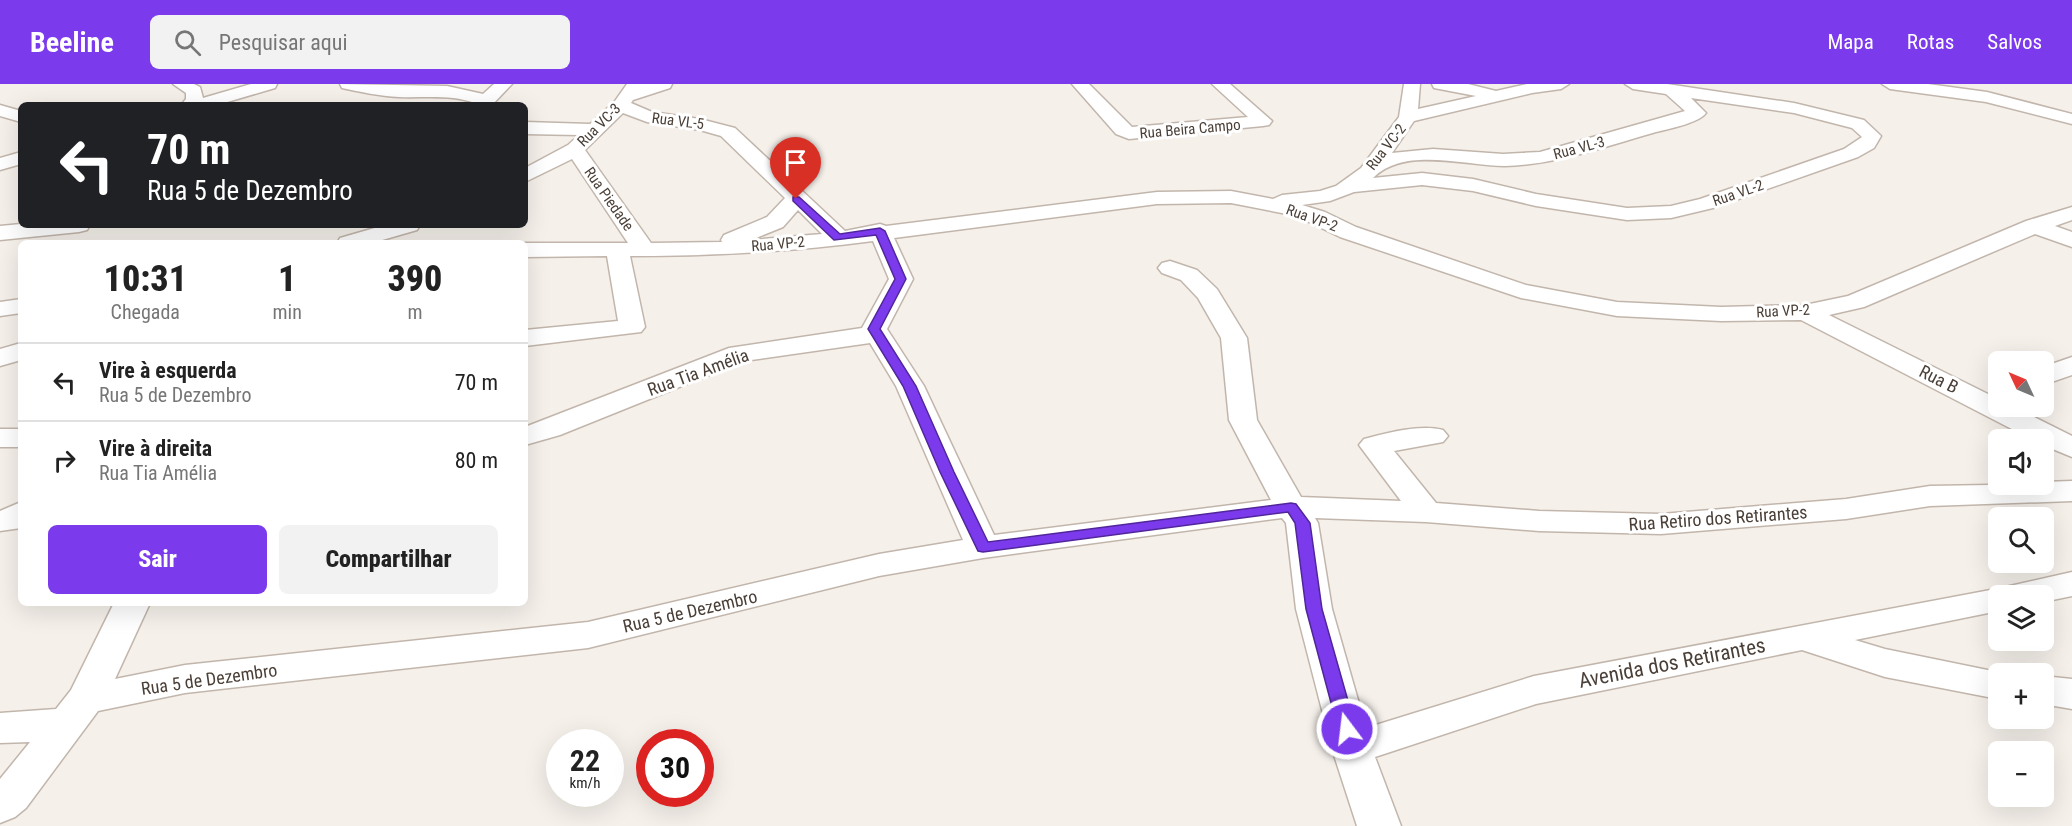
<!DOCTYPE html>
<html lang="pt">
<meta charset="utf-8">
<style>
body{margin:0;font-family:"Roboto Condensed",sans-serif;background:#f2f2f2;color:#222;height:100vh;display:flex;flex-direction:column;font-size:22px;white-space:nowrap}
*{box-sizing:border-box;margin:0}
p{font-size:20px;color:#767676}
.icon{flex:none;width:33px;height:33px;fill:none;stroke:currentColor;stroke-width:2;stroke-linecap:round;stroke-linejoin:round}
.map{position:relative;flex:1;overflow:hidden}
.sheet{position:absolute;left:18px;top:156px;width:510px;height:366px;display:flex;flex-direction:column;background:#fff;border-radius:9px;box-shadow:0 6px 24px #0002}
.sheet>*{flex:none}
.banner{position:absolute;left:18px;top:18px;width:510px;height:126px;border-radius:9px;box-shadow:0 6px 24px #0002;background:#202124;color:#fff;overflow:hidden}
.needle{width:39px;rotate:314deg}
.controls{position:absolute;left:1988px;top:267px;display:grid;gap:12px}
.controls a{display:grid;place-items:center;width:66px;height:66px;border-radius:9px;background:#fff;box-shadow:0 6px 24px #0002;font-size:30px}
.speed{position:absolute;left:546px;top:645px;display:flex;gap:12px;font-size:30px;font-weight:700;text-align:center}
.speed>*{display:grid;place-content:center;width:78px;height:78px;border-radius:50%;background:#fff;box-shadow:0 6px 24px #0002;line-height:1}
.speed small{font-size:15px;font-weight:400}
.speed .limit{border:9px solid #d22;background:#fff;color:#111}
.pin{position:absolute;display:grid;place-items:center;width:51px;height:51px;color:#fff;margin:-62px -26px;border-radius:50% 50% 50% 0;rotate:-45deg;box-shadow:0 0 6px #0007}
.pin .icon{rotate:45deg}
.me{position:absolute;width:66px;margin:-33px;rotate:345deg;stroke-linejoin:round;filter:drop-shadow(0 0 4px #0008)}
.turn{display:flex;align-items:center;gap:21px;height:126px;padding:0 30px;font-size:27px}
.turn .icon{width:78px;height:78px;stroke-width:2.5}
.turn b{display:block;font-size:42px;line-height:51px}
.eta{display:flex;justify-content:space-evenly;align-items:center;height:102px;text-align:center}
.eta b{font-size:36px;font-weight:800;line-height:42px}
.button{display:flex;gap:12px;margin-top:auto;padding:12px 30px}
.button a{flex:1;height:69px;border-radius:9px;background:#7c3aed;color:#fff;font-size:24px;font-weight:800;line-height:69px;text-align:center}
.button a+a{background:#f2f2f2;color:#222}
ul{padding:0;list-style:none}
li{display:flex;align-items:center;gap:18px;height:78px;padding:0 30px;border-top:2px solid #e0e0e0}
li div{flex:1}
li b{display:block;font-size:22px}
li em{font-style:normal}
header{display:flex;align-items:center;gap:36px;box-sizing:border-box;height:84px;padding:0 30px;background:#7c3aed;color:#fff}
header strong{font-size:28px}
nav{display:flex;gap:33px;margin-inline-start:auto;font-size:21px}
.search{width:420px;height:54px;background:#f2f2f2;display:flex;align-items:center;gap:15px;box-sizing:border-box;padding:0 21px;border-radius:9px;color:#767676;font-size:22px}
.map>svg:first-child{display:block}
</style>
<header>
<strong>Beeline</strong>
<div class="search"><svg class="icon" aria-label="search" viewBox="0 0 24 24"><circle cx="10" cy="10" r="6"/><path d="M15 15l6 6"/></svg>Pesquisar aqui</div>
<nav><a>Mapa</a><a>Rotas</a><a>Salvos</a></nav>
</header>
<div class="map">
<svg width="2072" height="742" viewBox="0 0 2072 742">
<rect width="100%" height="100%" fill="#f5f0ea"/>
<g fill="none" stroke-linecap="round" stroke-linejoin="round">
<defs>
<path id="minor" d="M173,0H194L200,3L203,14L251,0H277L275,4L217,21H181L186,15V9Z
M340,0L447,2L483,10L494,0H512L492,21H473L475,19C450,10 425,14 399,13C379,12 361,8 342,4Z
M627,0H672L670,4L633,16L631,19L652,28L700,35L735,44L845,147L880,140L886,142L1157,108L1231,107L1273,115L1282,111L1320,107L1336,102L1361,84L1399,33L1404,0H1420L1418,25L1476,12L1434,4L1432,0H1468L1496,7L1527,0H1569L1561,5L1532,9L1414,37L1392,69L1433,65L1503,70L1540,68L1685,27L1666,10L1633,5L1625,0H1667L1794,19L1864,36L1881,52L1874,64L1858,73L1713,124L1671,134L1627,136L1536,122L1473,107L1422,101L1354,108L1330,117L1302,121L1325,128L1356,143L1526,201L1617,218L1721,223L1805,221L1848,212L2026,137L2072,123V136L2055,142L2072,148V163L2035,150L1864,223L1829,231L1998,315V322H2012L2072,352V373L2043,361V356H2033L1801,236L1721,237L1617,232L1521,214L1340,153L1309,138L1287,130L1231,119L1157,120L894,154L913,195L887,245L924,302L994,451L1271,416L1229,336L1221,254L1198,214L1181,196L1162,189L1158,184L1162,179L1170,177L1197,186L1217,205L1247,254L1257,336L1301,413L1401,417L1359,361L1364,355C1387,349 1420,340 1443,346L1448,352L1443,358L1394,367L1436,419L1539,427L1661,430L1846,415L1930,402L2043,400V398L2072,397V417L1930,422L1846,435L1661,450L1539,447L1426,438L1315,434L1318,439L1332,525L1366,644L1534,592L2001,504L2072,488V512L2043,518V512H1998V527L1855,556L1885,565L2007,590H1998V615L1885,593L1802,566L1536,620L1375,673L1401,742H1357L1332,665L1296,525L1286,439L1282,434L983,474L879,492L588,564L185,609L98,627L26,724L15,733L0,739V695L30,658L0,659V629L56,625L71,606L114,519H150L115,595L185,581L588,538L879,470L963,456L896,302L870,259L744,277L560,351L525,361V343L729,264L862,244L889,195L873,157C790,168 714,172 630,172L645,243L641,248L525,262V246L618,237L607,172L525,173V159H628L572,75L525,98V84L568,61L579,51L525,50V38L590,40L615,17ZM1691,14L1794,29L1852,44L1862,53L1844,65L1700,115L1671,122L1627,124L1536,110L1473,95L1422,89L1373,94C1405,62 1464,82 1505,82C1556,81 1606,62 1656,48C1668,45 1699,39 1706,29ZM623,29L647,38L700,46L721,52L785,114L767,133L724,151L721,156L722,158L651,159L585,66ZM798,126L822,150L751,156L783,143Z
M1072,0H1089L1132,43L1248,33L1212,0H1230L1272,37L1269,41L1263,42L1129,55L1116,50Z
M1882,0H1928L1987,8L2072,30V40L1986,18L1890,5Z
M0,21L21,27V38L0,32Z
M21,68V80L0,86V74Z
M21,140V141H90L87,146L79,148L0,156V142Z
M385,141H420L417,146L372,159H337L340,154Z
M21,215V229L0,232V218Z
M21,259V276L0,282V265Z
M2072,273V291L2043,301V283Z
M0,345H21V363H0Z
M21,418V444L0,447V427Z
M2043,592L2072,595V625L2043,620Z"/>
</defs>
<use href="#minor" stroke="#c2b6ac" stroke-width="3"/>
<use href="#minor" fill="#fff" fill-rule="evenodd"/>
</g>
<path fill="#7c3aed" stroke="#51269a" stroke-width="1.5" d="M793,113H799L840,150L880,144L885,147L906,195L880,245L916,302L954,388L988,458L1291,419L1296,420L1310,439L1322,525L1356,645L1353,650L1347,652L1340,650L1338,645L1306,525L1295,439L1288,428L983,468L978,467L940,388L903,302L868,245L895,195L876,151L834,156L793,117Z"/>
<g text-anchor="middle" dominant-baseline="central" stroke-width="6" stroke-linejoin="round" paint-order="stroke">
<g font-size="15" fill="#4a3f37" stroke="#fff">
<text transform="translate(678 37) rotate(7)">Rua VL-5</text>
<text transform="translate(599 41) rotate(-45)">Rua VC-3</text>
<text transform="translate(1190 45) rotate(-5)">Rua Beira Campo</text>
<text transform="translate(1386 63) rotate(-52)">Rua VC-2</text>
<text transform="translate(1579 64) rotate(-15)">Rua VL-3</text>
<text transform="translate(1738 109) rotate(-19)">Rua VL-2</text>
<text transform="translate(609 115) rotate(55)">Rua Piedade</text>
<text transform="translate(1312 134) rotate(20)">Rua VP-2</text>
<text transform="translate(778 160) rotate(-5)">Rua VP-2</text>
<text transform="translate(1783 227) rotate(-3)">Rua VP-2</text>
</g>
<g font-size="18" fill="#4a3f37" stroke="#fff">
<text transform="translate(698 288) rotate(-20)">Rua Tia Amélia</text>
<text transform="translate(1939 295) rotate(27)">Rua B</text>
<text transform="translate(1718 434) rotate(-4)">Rua Retiro dos Retirantes</text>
<text transform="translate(690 527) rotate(-13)">Rua 5 de Dezembro</text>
<text transform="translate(209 595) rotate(-8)">Rua 5 de Dezembro</text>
</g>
<g font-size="21" fill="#4a3f37" stroke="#fff">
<text transform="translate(1672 579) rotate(-11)">Avenida dos Retirantes</text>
</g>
</g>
</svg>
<div class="controls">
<a><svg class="needle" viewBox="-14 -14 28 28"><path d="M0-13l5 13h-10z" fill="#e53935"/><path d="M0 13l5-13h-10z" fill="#767676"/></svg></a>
<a><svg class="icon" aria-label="sound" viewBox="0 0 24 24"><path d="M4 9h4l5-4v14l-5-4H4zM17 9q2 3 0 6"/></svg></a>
<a><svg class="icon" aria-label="search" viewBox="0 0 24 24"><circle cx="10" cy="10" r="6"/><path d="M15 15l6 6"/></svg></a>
<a><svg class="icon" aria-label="layers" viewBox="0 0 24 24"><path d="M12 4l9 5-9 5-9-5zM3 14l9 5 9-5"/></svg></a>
<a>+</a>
<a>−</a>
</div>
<div class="speed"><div>22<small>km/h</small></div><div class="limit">30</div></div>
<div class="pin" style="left:796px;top:115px;background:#d93025"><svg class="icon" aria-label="arrive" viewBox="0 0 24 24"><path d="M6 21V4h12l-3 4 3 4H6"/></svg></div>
<svg class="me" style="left:1347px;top:645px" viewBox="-20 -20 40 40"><circle r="17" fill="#7c3aed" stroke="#fff" stroke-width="3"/><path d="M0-11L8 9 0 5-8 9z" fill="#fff"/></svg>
<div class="banner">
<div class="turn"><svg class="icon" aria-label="left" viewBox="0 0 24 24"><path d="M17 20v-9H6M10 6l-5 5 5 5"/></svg><div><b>70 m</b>Rua 5 de Dezembro</div></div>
</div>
<section class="sheet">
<div class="eta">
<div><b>10:31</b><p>Chegada</p></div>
<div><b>1</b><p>min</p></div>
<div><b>390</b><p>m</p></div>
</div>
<ul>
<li><svg class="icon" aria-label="left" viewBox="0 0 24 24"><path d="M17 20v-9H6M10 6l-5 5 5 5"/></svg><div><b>Vire à esquerda</b><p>Rua 5 de Dezembro</p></div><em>70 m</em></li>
<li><svg class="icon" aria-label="right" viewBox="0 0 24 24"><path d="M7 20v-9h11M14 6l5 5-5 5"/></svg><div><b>Vire à direita</b><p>Rua Tia Amélia</p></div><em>80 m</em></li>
</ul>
<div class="button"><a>Sair</a><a>Compartilhar</a></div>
</section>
</div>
